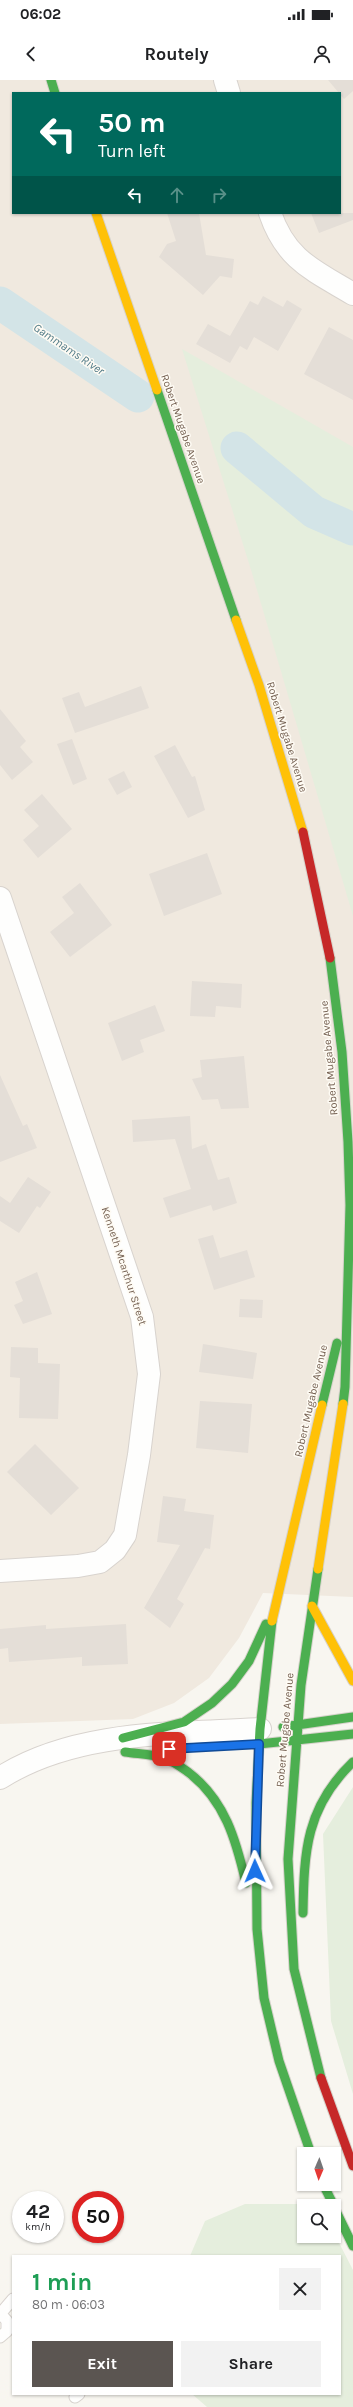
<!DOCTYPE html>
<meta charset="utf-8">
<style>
body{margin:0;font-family:Karla,sans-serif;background:#f2f2f2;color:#202124;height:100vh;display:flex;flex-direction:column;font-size:15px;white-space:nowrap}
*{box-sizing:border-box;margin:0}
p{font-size:13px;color:#757577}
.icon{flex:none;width:22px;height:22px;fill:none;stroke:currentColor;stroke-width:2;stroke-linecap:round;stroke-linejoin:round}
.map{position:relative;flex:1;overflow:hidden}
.details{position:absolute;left:12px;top:2175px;width:329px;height:140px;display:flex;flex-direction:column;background:#fff;border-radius:0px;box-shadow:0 1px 3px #0004}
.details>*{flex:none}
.guide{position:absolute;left:12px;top:12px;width:329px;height:122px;border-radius:0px;box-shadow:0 1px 3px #0004;background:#00695c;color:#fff;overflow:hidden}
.needle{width:26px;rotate:182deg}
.tools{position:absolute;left:297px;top:2067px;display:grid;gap:8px}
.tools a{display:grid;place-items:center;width:44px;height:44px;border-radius:0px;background:#fff;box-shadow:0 1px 3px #0004;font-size:20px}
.speed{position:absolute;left:12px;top:2111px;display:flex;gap:8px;font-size:20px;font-weight:700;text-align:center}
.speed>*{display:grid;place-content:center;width:52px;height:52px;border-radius:50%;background:#fff;box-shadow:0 1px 3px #0004;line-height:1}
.speed small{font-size:10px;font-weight:400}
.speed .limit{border:6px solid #d22;background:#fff;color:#111}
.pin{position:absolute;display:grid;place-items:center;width:34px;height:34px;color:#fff;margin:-17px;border-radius:8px;box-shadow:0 2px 6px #0006}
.me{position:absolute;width:44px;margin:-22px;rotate:359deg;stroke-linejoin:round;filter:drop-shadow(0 0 3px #0008)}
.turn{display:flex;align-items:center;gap:14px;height:84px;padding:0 20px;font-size:18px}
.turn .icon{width:52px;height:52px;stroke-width:2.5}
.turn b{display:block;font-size:28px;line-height:34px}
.lanes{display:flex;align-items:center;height:38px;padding:0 20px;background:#0003;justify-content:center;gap:20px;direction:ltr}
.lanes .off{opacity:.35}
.round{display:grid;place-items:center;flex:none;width:42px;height:42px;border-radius:0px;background:#f2f2f2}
.overview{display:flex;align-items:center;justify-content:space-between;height:68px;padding:0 20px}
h1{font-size:24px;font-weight:700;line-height:30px;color:#1e9e55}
.button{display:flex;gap:8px;margin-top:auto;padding:8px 20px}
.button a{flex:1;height:46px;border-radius:0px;background:#5b5551;color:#fff;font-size:16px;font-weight:700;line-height:46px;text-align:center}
.button a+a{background:#f2f2f2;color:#202124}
.status{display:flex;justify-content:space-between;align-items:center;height:28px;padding:0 20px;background:#fff;direction:ltr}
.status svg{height:11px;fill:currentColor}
header{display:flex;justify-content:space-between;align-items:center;height:52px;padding:0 20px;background:#fff;font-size:18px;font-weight:700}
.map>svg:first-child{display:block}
</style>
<div class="status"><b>06:02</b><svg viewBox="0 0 49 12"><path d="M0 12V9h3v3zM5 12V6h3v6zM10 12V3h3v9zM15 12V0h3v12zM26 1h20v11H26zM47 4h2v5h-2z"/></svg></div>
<header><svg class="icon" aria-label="back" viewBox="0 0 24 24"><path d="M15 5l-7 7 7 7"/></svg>Routely<svg class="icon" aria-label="person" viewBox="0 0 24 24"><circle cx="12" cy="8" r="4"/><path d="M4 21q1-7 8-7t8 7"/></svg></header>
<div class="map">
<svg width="353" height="2327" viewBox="0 0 353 2327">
<rect width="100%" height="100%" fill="#f8f6f0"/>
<path fill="#f0e9df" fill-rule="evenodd" d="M0,0H353V1517L263,1513L239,1558L209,1598L174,1623L133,1639L0,1644ZM13,13H340V133H13Z"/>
<path fill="#e5eedd" d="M182,269L353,367V836L252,493Z
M353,1707V2014L331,1941L323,1754Z
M245,2124H319L320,2126H304V2156H334V2153L353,2190V2327H207L192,2314H340V2176H190L205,2141Z"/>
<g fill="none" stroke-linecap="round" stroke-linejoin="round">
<path stroke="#d3e4e7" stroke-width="33" d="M0,223L138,316
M237,368L314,432L353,449"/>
</g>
<path fill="#e4ded7" d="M328,0H353V11L344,19Z
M167,133H199L206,175L234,179L232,198L220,196L203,215L159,177L167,164L176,161Z
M311,133H353V140L319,153Z
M263,216L283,227L287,220L302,229L278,271L254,257L247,270L240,266L230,283L196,264L208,244L230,256L250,221L258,225Z
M329,247L353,260V320L304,294Z
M141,606L149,628L75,653L62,618L79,612L85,627Z
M0,629L26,661L20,667L33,682L12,700L0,685Z
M72,659L87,699L73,705L57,664Z
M175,665L192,697L195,696L205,730L188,738L154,676Z
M124,691L132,707L117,715L108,699Z
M42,714L72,749L38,778L23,760L39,746L24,730Z
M207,773L222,814L164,836L149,794Z
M80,803L112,845L70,877L50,852L74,833L62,817Z
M192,901L242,904L241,928L216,926L215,937L190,936Z
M155,925L165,951L140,960L144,972L122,981L108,943Z
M244,976L249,1028L221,1029L218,1019L202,1020L192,999L202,997L200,980Z
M0,995L23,1046L27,1044L37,1068L0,1082Z
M190,1036L192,1069L206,1064L218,1100L229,1097L237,1123L213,1131L211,1125L170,1138L163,1118L191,1109L175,1059L133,1062L132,1040Z
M28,1097L51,1112L40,1128L37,1126L19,1153L0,1141V1116L10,1123Z
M213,1155L220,1178L247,1170L255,1197L214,1210L198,1159Z
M37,1192L52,1234L23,1244L14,1225L23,1221L15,1202Z
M240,1219L263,1220L262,1238L239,1237Z
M203,1264L257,1273L253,1299L199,1292Z
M11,1267L38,1268V1283L60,1284L58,1339L19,1338L20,1298L10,1297Z
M200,1321L252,1324L248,1373L196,1368Z
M35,1364L79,1408L51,1435L7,1392Z
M163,1416L186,1419L184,1431L214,1435L210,1469L205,1468L177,1519L184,1524L170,1548L144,1528L180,1465L157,1462Z
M126,1544L128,1584L82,1586V1577L9,1582L8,1568L0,1569V1549L46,1545V1549Z"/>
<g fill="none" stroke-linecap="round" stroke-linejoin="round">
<defs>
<path id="lane" d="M0,2233L7,2241V2251L0,2257
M1,2233L13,2219
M75,2317L79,2314"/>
<path id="street" d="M225,0L229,13
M270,133C286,180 313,190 353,214
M0,818L142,1237L149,1294L139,1375L125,1455L115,1470L100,1482L78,1486L0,1491
M0,1698C75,1650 174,1654 260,1649"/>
<path id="fast" d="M51,0L55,13
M157,310L236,540
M330,878L342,972L348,1062L350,1125L345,1307L343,1324
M322,1325L337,1263
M318,1489L301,1605L288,1779L294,1889L321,1998
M272,1541L260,1649L256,1723L257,1849L264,1918L279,1981L311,2074
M283,1647L353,1637
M123,1658L184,1642L212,1623L232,1604L249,1581L266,1544
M259,1664L353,1654
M125,1672C138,1674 152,1674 164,1678C173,1681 181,1687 188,1692C225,1720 236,1760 246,1803
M303,1833C304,1771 306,1727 353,1682
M323,2104L334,2126
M334,2127L353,2166"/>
<path id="slow" d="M96,133L157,310
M236,540L259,605L303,752
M318,1489L343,1324
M312,1526L353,1601
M272,1541L322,1325"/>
<path id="jam" d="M303,752L330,878
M321,1998L353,2086"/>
</defs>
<use href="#lane" stroke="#d8d3ce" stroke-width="13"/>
<use href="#street" stroke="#d8d3ce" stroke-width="24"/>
<use href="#fast" stroke="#d6d2cb" stroke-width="11"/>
<use href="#slow" stroke="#d6d2cb" stroke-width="11"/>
<use href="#jam" stroke="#d6d2cb" stroke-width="11"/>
<use href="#lane" stroke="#fefefd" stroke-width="11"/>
<use href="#street" stroke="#fefefd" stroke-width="22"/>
<use href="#fast" stroke="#4caf50" stroke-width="9"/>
<use href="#slow" stroke="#ffc107" stroke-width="9"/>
<use href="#jam" stroke="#c62828" stroke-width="9"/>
</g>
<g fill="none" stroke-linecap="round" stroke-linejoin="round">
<defs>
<path id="route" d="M169,1669L259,1664L255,1791"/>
</defs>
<use href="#route" stroke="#114b97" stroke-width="10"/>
<use href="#route" stroke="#1a73e8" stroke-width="7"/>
</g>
<g text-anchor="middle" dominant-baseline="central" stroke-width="3" stroke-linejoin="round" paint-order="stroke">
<g font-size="11" fill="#756152" stroke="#fefbf4">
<text transform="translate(183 349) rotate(71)">Robert Mugabe Avenue</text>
<text transform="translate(287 657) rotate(73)">Robert Mugabe Avenue</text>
<text transform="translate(329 978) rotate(-95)">Robert Mugabe Avenue</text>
<text transform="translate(124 1186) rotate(72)">Kenneth Mcarthur Street</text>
<text transform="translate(311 1321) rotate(-77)">Robert Mugabe Avenue</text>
<text transform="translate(285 1650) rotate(-85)">Robert Mugabe Avenue</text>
</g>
<g font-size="12" font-style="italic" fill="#4d7885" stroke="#fefbf4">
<text transform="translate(69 269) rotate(34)">Gammams River</text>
</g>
</g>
</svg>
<div class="tools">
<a><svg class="needle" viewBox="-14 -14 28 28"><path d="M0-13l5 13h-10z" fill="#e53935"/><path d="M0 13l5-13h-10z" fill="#757577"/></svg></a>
<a><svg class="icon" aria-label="search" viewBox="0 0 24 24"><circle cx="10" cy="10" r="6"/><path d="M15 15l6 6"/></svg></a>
</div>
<div class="speed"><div>42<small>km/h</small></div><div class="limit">50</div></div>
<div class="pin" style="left:169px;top:1669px;background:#d93025"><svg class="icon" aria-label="arrive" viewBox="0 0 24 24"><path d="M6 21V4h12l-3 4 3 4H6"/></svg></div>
<svg class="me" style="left:255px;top:1791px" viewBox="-20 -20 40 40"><path d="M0-17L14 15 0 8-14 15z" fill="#1a73e8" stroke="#fff" stroke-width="4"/></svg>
<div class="guide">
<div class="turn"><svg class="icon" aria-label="left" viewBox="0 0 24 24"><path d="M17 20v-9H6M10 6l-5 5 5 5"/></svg><div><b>50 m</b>Turn left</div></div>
<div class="lanes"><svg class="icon" aria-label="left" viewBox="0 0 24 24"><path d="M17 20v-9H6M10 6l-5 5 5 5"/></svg><svg class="icon off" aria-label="ahead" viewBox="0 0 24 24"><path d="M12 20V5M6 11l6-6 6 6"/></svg><svg class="icon off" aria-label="right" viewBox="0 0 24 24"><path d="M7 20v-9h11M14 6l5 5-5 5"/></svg></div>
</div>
<section class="details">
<div class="overview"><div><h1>1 min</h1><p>80 m · 06:03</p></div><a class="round"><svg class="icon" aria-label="close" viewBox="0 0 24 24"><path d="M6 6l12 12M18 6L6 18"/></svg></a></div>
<div class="button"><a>Exit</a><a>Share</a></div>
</section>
</div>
